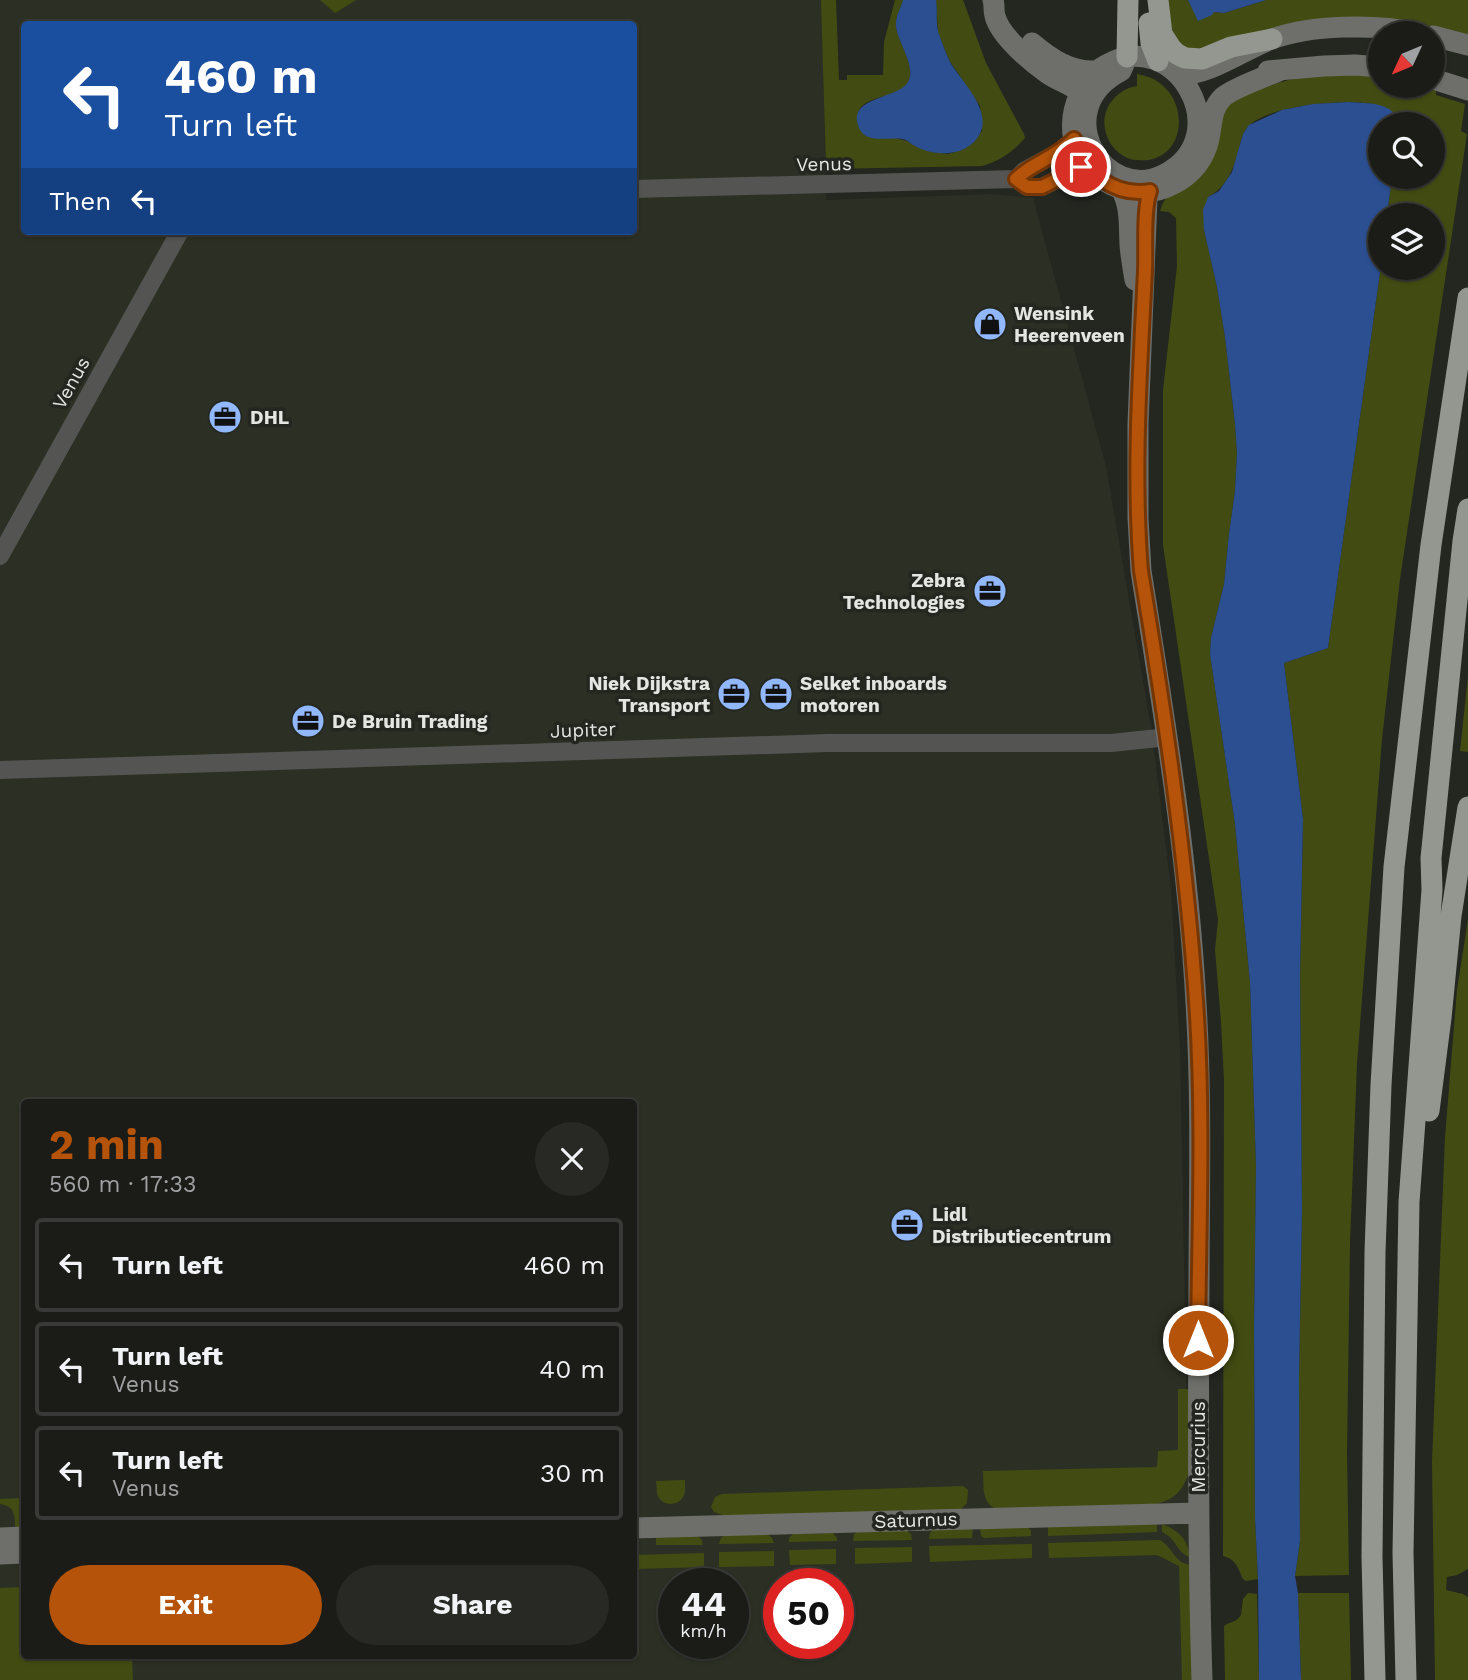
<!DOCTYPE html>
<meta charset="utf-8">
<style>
body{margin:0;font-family:"Work Sans",sans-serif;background:#282925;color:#f1f3f6;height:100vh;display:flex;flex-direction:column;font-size:26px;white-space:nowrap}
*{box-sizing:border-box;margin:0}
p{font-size:23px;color:#a0a1a2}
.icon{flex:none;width:38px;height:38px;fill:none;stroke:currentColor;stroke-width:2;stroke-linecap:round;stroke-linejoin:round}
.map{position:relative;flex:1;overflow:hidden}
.sheet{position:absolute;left:21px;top:1099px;width:616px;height:560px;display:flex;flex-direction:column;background:#1b1c18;border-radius:7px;box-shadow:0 2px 5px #0004,0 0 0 2px #393a37}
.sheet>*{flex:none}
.guide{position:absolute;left:21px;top:21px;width:616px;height:214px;border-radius:7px;box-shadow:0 2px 5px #0004,0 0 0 2px #393a37;background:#1a4fa0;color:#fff;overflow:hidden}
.needle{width:46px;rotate:226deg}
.controls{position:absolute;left:1368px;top:21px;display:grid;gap:14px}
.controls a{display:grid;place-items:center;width:77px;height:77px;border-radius:50%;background:#1b1c18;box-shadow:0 2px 5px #0004,0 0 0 2px #393a37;font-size:35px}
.speed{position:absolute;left:658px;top:1568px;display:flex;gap:14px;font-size:35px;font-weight:700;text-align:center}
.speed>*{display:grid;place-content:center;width:91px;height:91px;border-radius:50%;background:#1b1c18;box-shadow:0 2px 5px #0004,0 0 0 2px #393a37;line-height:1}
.speed small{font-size:18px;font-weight:400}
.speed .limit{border:10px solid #d22;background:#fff;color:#111}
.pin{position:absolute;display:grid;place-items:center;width:60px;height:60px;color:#fff;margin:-30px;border:4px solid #fff;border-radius:50%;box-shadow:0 2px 7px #0007}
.me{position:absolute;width:77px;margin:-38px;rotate:0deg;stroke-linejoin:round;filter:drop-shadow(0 0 5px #0008)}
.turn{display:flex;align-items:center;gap:24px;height:147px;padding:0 28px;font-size:32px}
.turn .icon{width:91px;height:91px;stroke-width:2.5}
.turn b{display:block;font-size:49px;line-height:60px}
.then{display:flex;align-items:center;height:66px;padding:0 28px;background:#0003;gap:14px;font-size:26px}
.round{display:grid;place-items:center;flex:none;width:74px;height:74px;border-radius:37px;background:#282925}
.overview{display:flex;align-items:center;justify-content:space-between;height:119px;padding:0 28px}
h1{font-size:42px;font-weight:700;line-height:52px;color:#b45309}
.cta{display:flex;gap:14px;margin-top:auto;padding:14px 28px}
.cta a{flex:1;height:80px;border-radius:42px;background:#b45309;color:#fff;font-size:28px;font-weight:700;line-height:80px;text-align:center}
.cta a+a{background:#282925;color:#f1f3f6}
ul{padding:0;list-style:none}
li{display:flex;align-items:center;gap:21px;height:94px;margin:0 14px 10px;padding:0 14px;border:4px solid #393a37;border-radius:7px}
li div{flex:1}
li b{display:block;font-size:26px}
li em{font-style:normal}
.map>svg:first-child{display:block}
</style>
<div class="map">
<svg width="1468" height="1680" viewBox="0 0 1468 1680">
<rect width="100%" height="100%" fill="#242620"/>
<path fill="#2c2f23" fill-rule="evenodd" d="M0,0H822L826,200L991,194L1033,198L1106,466L1152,733L1171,889L1180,1047L1192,1680H0ZM24,24H634V231H24ZM24,1102H634V1656H24ZM674,1584H733V1643H674ZM779,1584H838V1643H779Z"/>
<path fill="#424c12" d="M320,0H356L335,13Z
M821,0H836L839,80H847V75H883L884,42L895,0H903C901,9 895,17 896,26C898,42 918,69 907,84C894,102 845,93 861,129L907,141L915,146L932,152L948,154L962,150L974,142L982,131L980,106L949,60L938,33L936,0H963L986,63L1024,134L1025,138C1013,152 999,161 982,166L826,169Z
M1165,0H1188L1199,20L1214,12L1224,13L1266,0H1468V36L1414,23L1213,49L1183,48L1170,30Z
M1345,73L1381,76V86H1425L1436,89V95L1465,104L1461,131L1467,134L1400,579L1382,739L1357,1064L1350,1243L1347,1454L1349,1575L1295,1576L1300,1541L1299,1380L1302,1210L1300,975L1303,819L1284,663L1328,648L1381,265V268H1433V215H1387L1392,177H1433V124H1399L1397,116C1390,112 1381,106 1373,104C1344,99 1266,105 1247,128C1242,134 1241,141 1239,148C1234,168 1227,187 1208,197L1204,230L1217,287L1225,337L1235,424L1237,453L1235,491L1229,534L1224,584L1211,638L1210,654L1235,824L1250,982L1256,1166L1254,1328L1255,1518L1258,1579L1246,1581L1243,1579C1238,1568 1236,1559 1223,1556L1224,1080L1221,1022L1215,950L1218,920L1163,545V390L1177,266L1176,218L1169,212L1160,211L1163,203L1225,107L1251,92L1281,82L1309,75Z
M1137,74C1146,76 1154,78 1161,84C1188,105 1185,154 1148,160C1139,161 1129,160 1122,155C1113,149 1107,140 1105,129C1101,108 1117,89 1137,86Z
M1468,676V752L1460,751Z
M1468,919V1569L1457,1575L1447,1577L1446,1590L1463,1594L1468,1597V1680H1435L1432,1462L1445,1137L1457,990Z
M1178,1389H1187L1189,1391V1472C1183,1490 1175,1500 1156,1504L996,1509C981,1502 984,1486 983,1471L1157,1467L1158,1451L1178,1450Z
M685,1480C685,1486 686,1493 683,1497C678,1506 664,1506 659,1498C656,1493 657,1486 656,1481Z
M963,1486L968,1490L967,1503L961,1509L956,1510L725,1516L714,1512L711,1507L715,1497L722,1494Z
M24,1498V1532L15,1533C15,1519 17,1506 0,1504V1499Z
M1157,1523V1532L1048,1536V1527Z
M1162,1524C1178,1530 1188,1539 1190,1557C1176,1553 1177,1538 1162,1532Z
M1027,1526L1031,1531V1536L984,1538L981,1536L980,1528Z
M973,1528L972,1538L929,1539L930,1533L933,1530Z
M906,1530L911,1534L912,1540L853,1541L854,1534L858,1531Z
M833,1533L837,1538V1541L789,1542V1538L793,1534Z
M767,1534L772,1538L774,1543L719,1544L721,1538L725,1535Z
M698,1536L702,1540L703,1545H656V1538Z
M1160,1540C1173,1547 1173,1562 1190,1565L1193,1680H1182L1179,1566L1157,1555L1049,1558L1048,1543Z
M1032,1544V1558L930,1562L929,1546Z
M912,1547V1562L855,1564V1548Z
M836,1549V1564L790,1565L789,1550Z
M774,1551V1566L719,1567V1552Z
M704,1553V1567L634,1569V1555Z
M24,1587V1656H132L133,1680H0V1588Z
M1248,1593L1257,1594L1259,1680H1225L1224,1626C1230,1621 1236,1623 1241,1615L1243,1599Z
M1298,1593H1349L1351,1680H1301Z"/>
<path fill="#2b4f91" d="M903,0H936C938,12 935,26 940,37C943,45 946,54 950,62C963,84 998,115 975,141C960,157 933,156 915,146C912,145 910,142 906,140C891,134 862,149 857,121C853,97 899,98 908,82C917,67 897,41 896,26C895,17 901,8 903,0Z
M1188,0H1266L1224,13L1214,12L1212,15L1198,21Z
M1349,102C1369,104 1394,101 1399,124H1381V177H1392L1387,215H1381V265L1328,648L1284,663L1303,819L1300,975L1302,1210L1299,1380L1300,1541L1295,1576L1298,1593L1301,1680H1259L1258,1579L1255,1518L1254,1328L1256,1166L1250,982L1235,824L1210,654L1211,638L1224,584L1229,534L1235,491L1237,453L1235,424L1225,337L1217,287L1204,230L1203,210L1208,197L1219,191L1232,172L1243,134L1249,125L1282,110L1313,104Z"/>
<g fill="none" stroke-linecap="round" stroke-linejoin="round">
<path stroke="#545552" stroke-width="18" d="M1016,179L1024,171L1059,152L1074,139
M634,189L1016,179L1027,187H1042L1087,165
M0,556L180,231
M0,770L828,743H1111L1168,737"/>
<path stroke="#6e6f6b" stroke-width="21" d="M993,0C995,6 993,10 995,16C1000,36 1031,62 1047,73C1061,83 1079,86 1087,102
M1433,36L1468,45
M1032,43C1051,59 1070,72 1096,71
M1127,57L1121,71C1047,109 1104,206 1165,174C1239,135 1175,25 1106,65C1092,73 1085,81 1079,96C1071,114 1070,134 1078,152C1087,172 1106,185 1126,190C1159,199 1196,178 1207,146C1213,129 1209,110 1223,97C1233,88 1267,76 1281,70
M1268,71L1324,66L1355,65L1381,67
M1179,75C1211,74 1240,52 1269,40C1311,24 1375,24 1419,33
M1433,79L1468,90
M1161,176L1154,184L1147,198L1138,424V518L1141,571C1164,715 1188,858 1196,1003C1202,1100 1199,1197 1199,1294C1198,1423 1198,1551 1202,1680
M1121,189C1131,206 1129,226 1130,245C1131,257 1133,268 1135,280
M634,1528L1198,1513
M0,1538L24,1537
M0,1554L24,1553"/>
<path stroke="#94978f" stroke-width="21" d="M1158,0L1162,34L1171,48L1177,54L1185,58L1202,59L1231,47L1272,39
M1149,23L1151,43L1158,61
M1127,57L1128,0
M1429,1111L1441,1018L1451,916L1468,807
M1375,1680L1372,1557L1375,1252L1381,1085L1394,867L1431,545L1468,298
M1406,1680L1403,1553L1409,1202L1432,890L1431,858L1463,541L1468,509"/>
</g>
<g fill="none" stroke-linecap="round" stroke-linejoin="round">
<defs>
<path id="route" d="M1081,167L1042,187H1027L1016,179C1032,163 1056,158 1074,139C1082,172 1115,197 1150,191C1143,209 1146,250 1145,271C1140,371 1133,471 1141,571C1165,714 1186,857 1196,1001C1204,1114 1199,1227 1198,1340"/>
</defs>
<use href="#route" stroke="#753606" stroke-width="18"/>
<use href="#route" stroke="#b45309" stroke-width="12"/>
</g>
<defs>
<symbol id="shop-disc" viewBox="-11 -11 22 22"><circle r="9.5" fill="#91b8fd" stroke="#242620"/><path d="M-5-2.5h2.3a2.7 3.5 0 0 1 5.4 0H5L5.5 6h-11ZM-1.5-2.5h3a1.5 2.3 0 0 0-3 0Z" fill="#111"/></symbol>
<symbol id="office-disc" viewBox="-11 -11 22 22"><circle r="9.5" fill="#91b8fd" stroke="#242620"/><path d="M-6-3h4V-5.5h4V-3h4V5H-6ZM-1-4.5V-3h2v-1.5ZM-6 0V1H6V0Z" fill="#111"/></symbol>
</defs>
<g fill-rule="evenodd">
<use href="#shop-disc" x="971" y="305" width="38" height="38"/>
<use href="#office-disc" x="206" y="398" width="38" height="38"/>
<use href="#office-disc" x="971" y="572" width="38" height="38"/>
<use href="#office-disc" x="715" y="675" width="38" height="38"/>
<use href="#office-disc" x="757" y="675" width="38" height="38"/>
<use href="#office-disc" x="289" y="702" width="38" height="38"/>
<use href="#office-disc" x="888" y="1206" width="38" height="38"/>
</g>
<g text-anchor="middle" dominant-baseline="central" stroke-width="7" stroke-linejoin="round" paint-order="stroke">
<g font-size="19" fill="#e4e6e2" stroke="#242620">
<text transform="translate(824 164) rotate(-1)">Venus</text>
<text transform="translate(71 383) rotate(-61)">Venus</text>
<text transform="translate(583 730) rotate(-2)">Jupiter</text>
<text transform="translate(1198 1447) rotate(-90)">Mercurius</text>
<text transform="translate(916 1520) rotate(-2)">Saturnus</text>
</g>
<g font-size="19" font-weight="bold" fill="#e4e6e2" stroke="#242620" text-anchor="start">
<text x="1014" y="313">Wensink<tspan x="1014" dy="22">Heerenveen</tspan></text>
<text x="250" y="417">DHL</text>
<text x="965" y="580" text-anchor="end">Zebra<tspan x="965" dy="22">Technologies</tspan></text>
<text x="710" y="683" text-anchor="end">Niek Dijkstra<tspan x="710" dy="22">Transport</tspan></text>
<text x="800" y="683">Selket inboards<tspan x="800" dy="22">motoren</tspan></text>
<text x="332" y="721">De Bruin Trading</text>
<text x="932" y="1214">Lidl<tspan x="932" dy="22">Distributiecentrum</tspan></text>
</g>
</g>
</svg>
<div class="controls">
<a><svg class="needle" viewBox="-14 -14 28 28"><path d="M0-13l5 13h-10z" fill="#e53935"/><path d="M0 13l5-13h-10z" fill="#a0a1a2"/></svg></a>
<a><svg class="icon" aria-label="search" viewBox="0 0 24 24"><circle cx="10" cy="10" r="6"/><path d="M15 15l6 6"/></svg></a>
<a><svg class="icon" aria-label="layers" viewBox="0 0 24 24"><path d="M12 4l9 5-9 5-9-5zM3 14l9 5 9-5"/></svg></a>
</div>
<div class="speed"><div>44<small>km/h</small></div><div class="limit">50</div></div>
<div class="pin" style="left:1081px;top:167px;background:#d93025"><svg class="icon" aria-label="arrive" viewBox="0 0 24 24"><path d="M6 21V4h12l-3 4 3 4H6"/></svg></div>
<svg class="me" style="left:1198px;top:1340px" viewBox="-20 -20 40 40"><circle r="17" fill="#b45309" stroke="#fff" stroke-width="3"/><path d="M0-11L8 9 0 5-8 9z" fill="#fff"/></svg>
<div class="guide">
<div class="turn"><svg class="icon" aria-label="left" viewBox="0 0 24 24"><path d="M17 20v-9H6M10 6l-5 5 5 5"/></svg><div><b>460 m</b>Turn left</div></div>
<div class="then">Then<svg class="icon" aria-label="left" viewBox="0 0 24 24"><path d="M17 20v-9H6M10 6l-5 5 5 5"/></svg></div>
</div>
<section class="sheet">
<div class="overview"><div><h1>2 min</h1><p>560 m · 17:33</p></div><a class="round"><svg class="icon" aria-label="close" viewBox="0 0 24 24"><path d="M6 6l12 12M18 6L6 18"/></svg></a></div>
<ul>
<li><svg class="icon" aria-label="left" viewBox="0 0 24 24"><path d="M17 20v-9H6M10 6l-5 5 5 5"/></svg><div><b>Turn left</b></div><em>460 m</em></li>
<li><svg class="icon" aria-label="left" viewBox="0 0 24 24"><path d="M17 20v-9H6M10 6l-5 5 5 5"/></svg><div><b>Turn left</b><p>Venus</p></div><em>40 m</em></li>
<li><svg class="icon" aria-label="left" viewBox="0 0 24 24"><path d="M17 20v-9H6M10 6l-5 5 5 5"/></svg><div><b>Turn left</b><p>Venus</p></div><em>30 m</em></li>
</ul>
<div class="cta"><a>Exit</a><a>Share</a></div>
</section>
</div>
